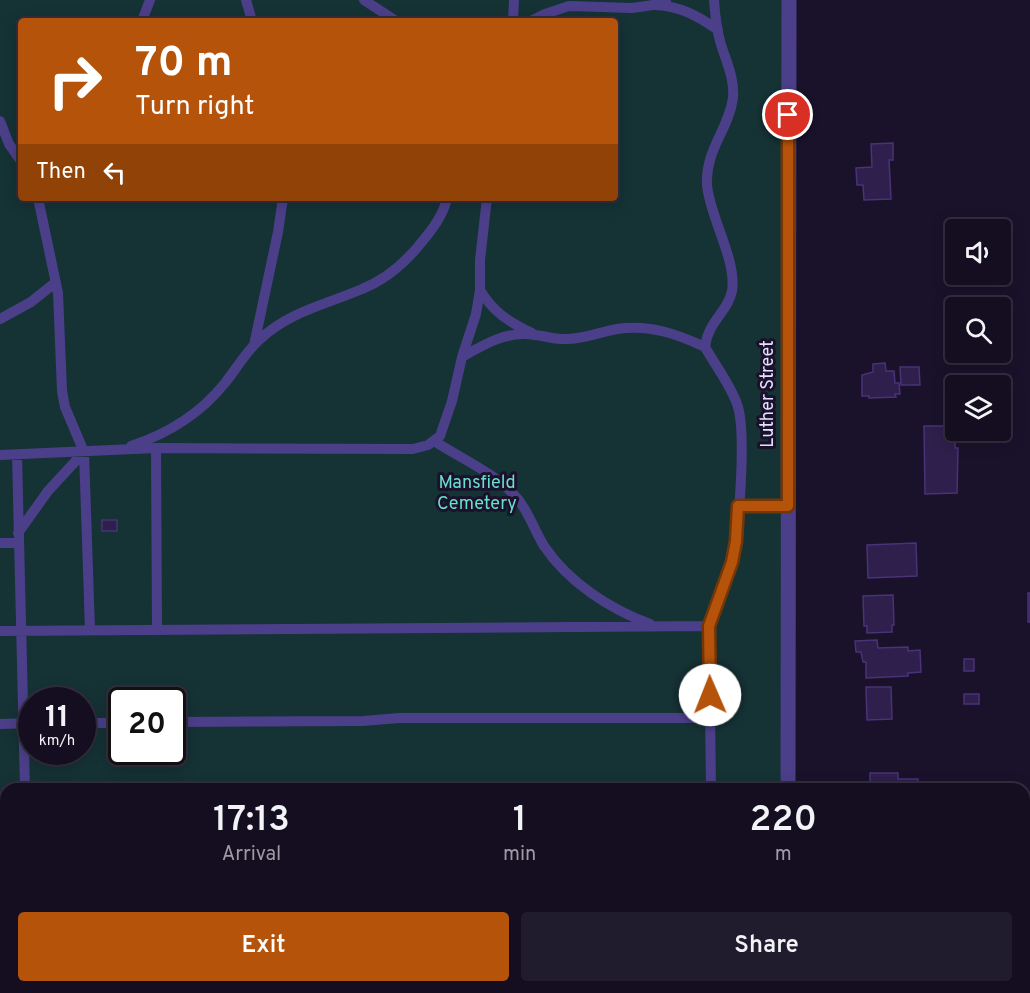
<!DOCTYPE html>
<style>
body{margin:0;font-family:Overpass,sans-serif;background:#211c2d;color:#f1f3f6;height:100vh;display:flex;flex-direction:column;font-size:22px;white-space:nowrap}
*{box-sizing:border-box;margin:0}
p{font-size:20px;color:#9d9ca5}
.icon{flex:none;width:33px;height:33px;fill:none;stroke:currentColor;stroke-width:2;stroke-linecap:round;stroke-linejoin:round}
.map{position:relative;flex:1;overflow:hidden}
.drawer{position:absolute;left:0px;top:783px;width:1030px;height:210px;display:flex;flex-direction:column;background:#140e20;border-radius:18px 18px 0 0;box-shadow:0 3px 15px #0003,0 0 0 2px #332e3e}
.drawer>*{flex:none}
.top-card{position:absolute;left:18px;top:18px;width:600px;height:183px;border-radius:6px;box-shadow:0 3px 15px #0003,0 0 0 2px #332e3e;background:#b45309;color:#fff;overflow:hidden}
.buttons{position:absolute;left:945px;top:219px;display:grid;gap:12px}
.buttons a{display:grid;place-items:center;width:66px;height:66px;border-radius:6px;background:#140e20;box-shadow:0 3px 15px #0003,0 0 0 2px #332e3e;font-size:30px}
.speed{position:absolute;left:18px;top:687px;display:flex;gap:12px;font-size:30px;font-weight:700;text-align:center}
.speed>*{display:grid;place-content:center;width:78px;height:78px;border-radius:50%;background:#140e20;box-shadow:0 3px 15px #0003,0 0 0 2px #332e3e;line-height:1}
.speed small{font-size:15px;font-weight:400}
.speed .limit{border:3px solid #111;border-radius:9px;background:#fff;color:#111}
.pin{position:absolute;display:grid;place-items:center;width:51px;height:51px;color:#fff;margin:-26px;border:3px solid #fff;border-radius:50%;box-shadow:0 2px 6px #0007}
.me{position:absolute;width:66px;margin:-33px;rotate:359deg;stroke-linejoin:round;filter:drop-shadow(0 0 4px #0008)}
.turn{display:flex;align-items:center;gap:21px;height:126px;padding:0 18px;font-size:27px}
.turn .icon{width:78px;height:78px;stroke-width:2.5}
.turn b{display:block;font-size:42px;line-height:51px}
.then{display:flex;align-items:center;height:57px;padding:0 18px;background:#0003;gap:12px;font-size:22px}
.eta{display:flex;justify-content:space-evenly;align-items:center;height:102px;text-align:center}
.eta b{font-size:36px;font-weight:600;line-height:42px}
.cta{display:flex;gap:12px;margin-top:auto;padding:12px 18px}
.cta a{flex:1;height:69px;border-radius:6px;background:#b45309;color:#fff;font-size:24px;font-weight:600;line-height:69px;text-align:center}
.cta a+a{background:#211c2d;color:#f1f3f6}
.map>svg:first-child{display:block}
</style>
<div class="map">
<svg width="1030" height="993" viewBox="0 0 1030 993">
<rect width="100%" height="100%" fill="#1a122b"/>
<path fill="#153235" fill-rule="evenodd" d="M0,0H790L787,789H6V987H787V993H0ZM21,21H615V198H21ZM32,700H82V752H32ZM122,700H172V752H122Z"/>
<path fill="#2e1f4c" stroke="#493277" stroke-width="1.5" d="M893,143V160H889L891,199L864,200L863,185H857L856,168L872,167L871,144Z
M885,363L886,371H894L895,383H899L900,394H895L896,397L869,398V396H862V375L873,372V364Z
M900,367H919L920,385H901Z
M924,426H955V448H958L957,493L925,494Z
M102,520H117V531H102Z
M916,543L917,576L868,578L867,545Z
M1028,593H1030V622H1028Z
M893,595L894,625H892V632L867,633V626H864L863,596Z
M877,640L878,648L908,647V651L920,650L921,672L908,673V676L866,678V662H863L861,652H856L855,641Z
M964,659H974V671H964Z
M866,687H891L892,719L867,720Z
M964,694H979V704H964Z
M870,773H898V779H918V789H866V785H870Z
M841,987H866V993H841Z
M892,987H912V992L892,993Z"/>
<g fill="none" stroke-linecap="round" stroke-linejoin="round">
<path stroke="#4c3f89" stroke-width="10" d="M246,0L252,21
M364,0L396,21
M656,5C680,6 698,16 718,30
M142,21L150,0
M513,21L514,0
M531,21L545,14L569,6L632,8L653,5L666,0
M0,121L9,144L21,161
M38,198L58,293L62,391L65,407L84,452L90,630
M480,290C493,312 509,322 532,333
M0,319L31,302L56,282
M254,345L278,232L283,198
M462,357C485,344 508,330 535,335C546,336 556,340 567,339C584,339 600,332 617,329C649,324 677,334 705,347
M434,441C462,459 495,473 517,498C529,512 534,530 544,546C569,583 610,609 650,624
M131,446C167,434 201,413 225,383C236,369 246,352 259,340C290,311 325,305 362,289C387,279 409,259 425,238C435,226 444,213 447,198
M156,448L157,630
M0,455L156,448L413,449L428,445L440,436L452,401L462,357L476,314L480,290V260L487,198
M17,455L25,789
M738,506L788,505
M18,533L48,491L84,452
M0,543H18
M709,626L711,789
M0,631L709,626C716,606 725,586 731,565C739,536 747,430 737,404C730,384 715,365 705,347C708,321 728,312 732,291C737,260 710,218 707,185C705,150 729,129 733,98C735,78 725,59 720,41C716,27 715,14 714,0
M172,722L363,721L399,718H710
M82,723H122
M0,724L32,723
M0,813H6
M0,905L6,904
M494,987L496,993
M721,987L723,993
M309,993L311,987
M537,993L544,987"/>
<path stroke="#4c3f89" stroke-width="15" d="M788,789L789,0
M789,993V987"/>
</g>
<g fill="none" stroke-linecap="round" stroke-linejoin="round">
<defs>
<path id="route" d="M710,695L709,626L732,562L736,541L738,506H788V115"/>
</defs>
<use href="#route" stroke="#753606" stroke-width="15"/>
<use href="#route" stroke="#b45309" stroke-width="10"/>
</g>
<g text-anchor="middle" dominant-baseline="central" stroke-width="6" stroke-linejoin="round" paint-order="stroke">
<g font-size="18" fill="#e6defe" stroke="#1a122b">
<text transform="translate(768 394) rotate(-90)">Luther Street</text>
</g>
<g font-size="18" fill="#6aded0" stroke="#1a122b">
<text x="477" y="483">Mansfield<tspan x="477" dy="21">Cemetery</tspan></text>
</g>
</g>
</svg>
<div class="buttons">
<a><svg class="icon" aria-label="sound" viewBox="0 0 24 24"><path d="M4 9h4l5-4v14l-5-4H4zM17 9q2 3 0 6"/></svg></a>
<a><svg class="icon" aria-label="search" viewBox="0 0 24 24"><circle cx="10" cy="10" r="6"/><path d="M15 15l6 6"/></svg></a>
<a><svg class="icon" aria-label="layers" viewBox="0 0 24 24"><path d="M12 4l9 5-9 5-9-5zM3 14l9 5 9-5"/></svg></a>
</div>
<div class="speed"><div>11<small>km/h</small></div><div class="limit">20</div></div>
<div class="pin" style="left:788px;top:115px;background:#d93025"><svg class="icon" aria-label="arrive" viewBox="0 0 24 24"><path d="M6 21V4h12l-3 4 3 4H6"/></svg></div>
<svg class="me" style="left:710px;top:695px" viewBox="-20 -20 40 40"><circle r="19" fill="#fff"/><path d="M0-13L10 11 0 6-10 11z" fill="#b45309"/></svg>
<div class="top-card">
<div class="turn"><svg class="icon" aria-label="right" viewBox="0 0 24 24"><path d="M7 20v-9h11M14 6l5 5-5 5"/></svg><div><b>70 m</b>Turn right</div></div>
<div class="then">Then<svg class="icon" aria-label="left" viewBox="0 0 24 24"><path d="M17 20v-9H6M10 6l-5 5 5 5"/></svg></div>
</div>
<section class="drawer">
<div class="eta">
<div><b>17:13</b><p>Arrival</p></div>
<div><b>1</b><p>min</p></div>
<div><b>220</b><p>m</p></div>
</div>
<div class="cta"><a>Exit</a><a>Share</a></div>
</section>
</div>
